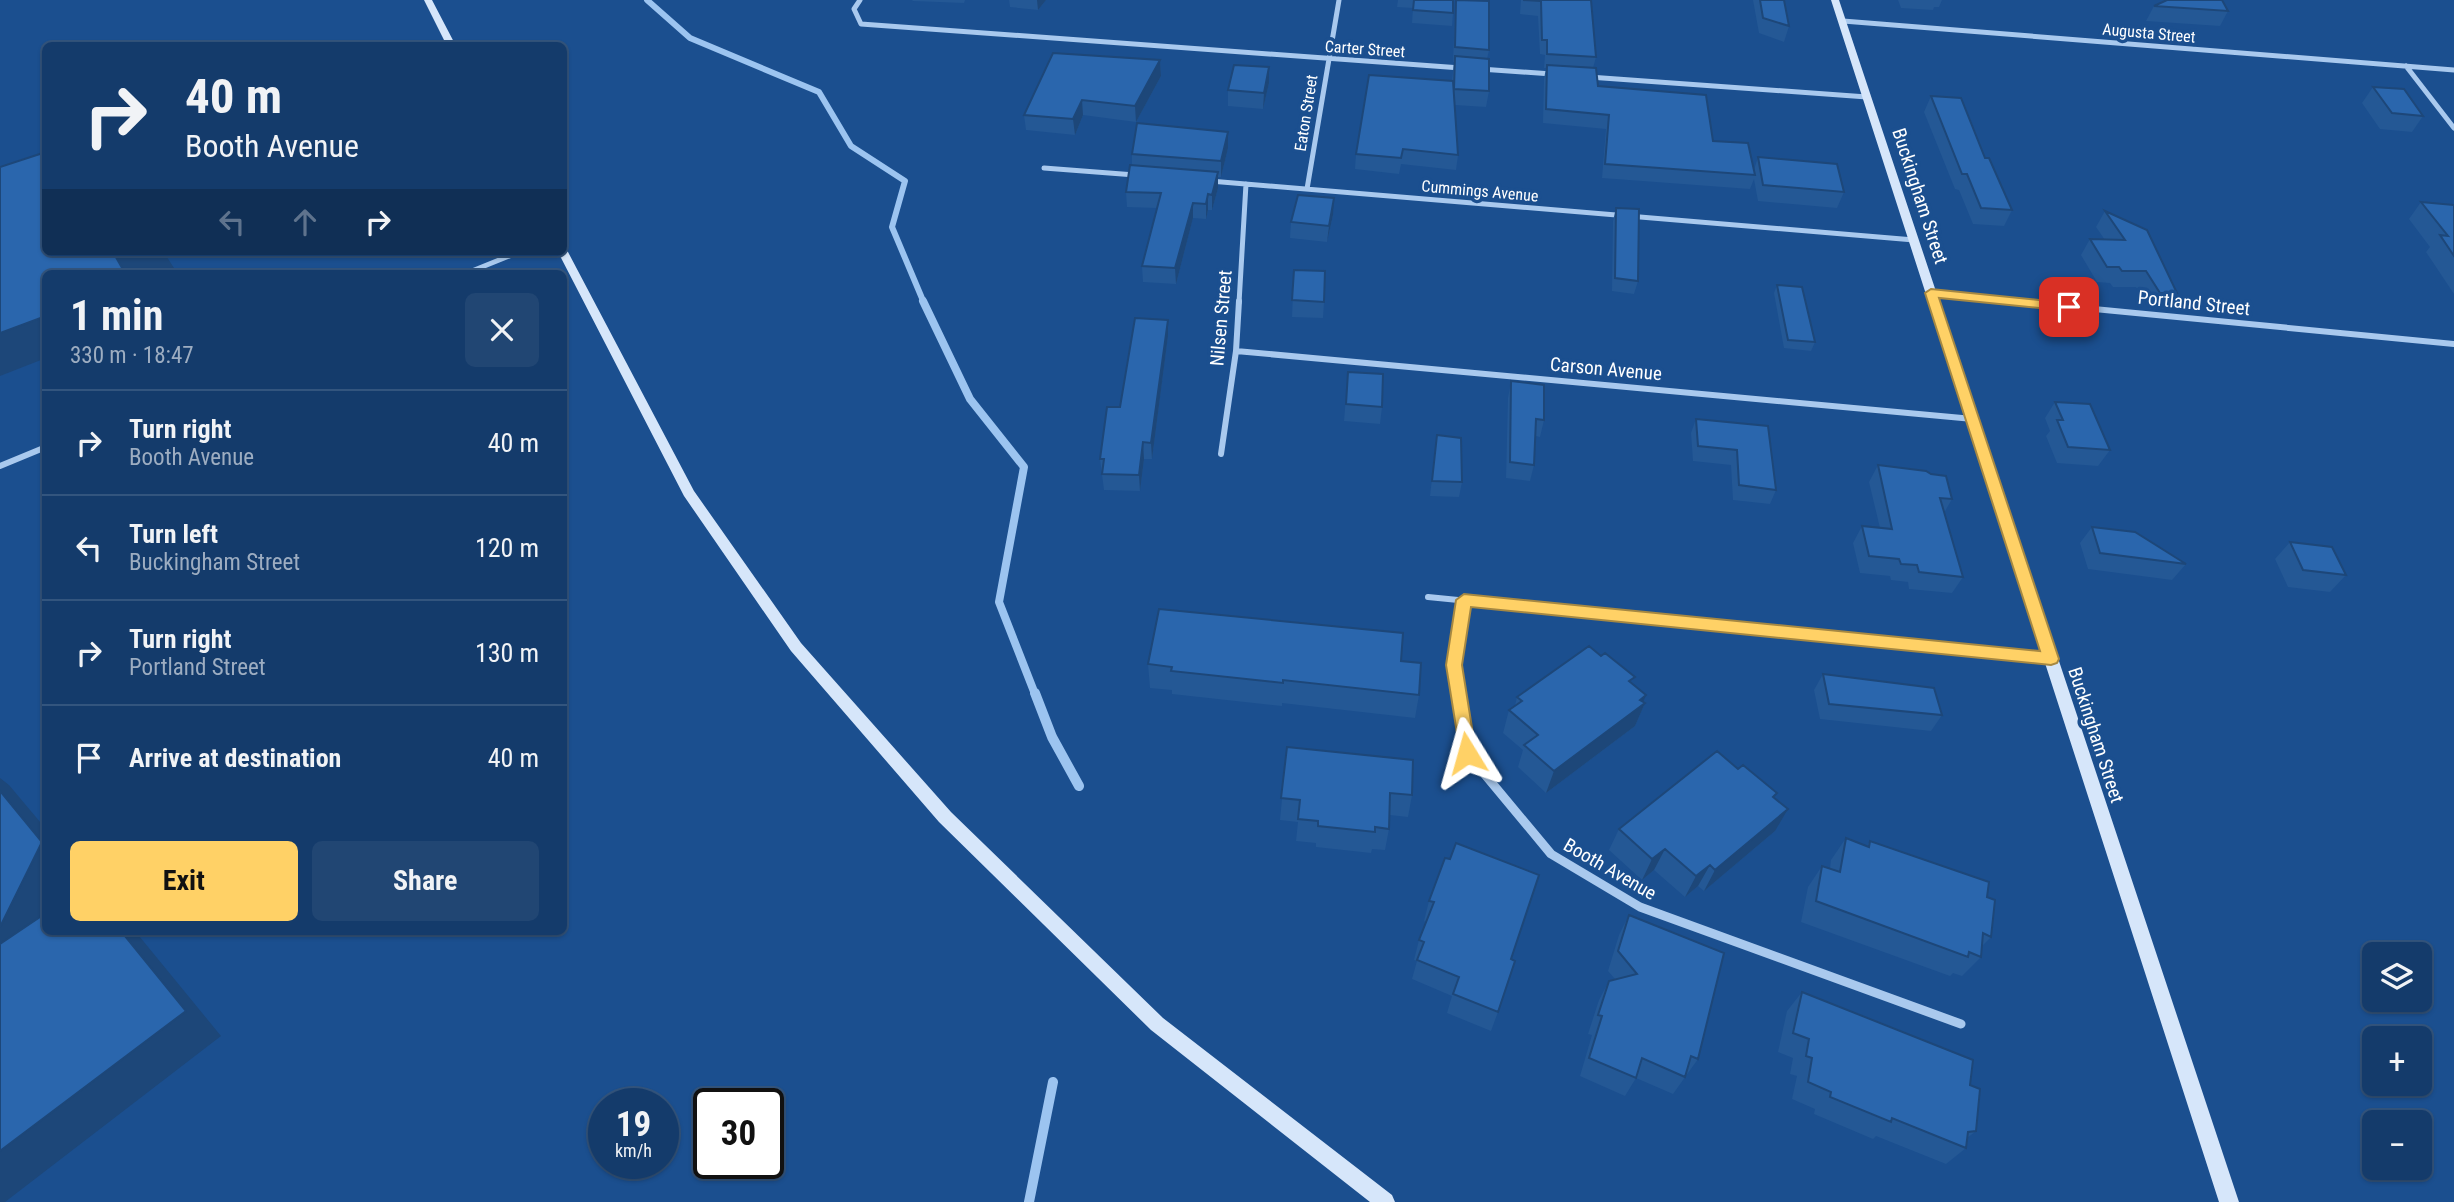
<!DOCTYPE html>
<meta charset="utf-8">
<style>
body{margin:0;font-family:"Roboto Condensed",sans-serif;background:#214673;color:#f1f3f6;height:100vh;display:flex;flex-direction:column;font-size:26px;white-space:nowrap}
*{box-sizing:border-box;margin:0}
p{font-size:23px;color:#9dadc1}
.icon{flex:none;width:38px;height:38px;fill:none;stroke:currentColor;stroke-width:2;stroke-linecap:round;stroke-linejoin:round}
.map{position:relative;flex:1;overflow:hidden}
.details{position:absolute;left:42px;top:270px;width:525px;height:665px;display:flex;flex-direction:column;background:#143b6b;border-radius:10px;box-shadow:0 2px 5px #0004,0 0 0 2px #33557e}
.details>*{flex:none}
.top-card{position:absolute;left:42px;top:42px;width:525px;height:214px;border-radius:10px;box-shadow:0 2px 5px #0004,0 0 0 2px #33557e;background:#143b6b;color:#f1f3f6;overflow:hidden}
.fabs{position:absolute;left:2362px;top:942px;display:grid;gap:14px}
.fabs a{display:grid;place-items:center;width:70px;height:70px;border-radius:10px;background:#143b6b;box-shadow:0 2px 5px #0004,0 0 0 2px #33557e;font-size:35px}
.speed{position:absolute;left:588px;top:1088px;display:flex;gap:14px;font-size:35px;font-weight:700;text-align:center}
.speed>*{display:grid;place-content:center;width:91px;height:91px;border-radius:50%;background:#143b6b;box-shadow:0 2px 5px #0004,0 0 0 2px #33557e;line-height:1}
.speed small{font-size:18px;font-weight:400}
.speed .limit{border:4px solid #111;border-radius:10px;background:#fff;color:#111}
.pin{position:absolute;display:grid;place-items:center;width:60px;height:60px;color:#fff;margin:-30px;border-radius:14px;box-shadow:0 4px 10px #0006}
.me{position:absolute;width:77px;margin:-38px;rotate:352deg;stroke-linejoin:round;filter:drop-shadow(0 0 5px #0008)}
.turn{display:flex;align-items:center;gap:24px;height:147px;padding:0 28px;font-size:32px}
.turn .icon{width:91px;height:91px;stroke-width:2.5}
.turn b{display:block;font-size:49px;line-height:60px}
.lanes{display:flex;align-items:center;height:66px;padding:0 28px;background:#0003;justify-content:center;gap:35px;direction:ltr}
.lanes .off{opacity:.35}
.round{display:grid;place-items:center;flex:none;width:74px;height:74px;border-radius:10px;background:#214673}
.summary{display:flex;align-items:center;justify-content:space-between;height:119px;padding:0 28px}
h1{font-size:42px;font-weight:700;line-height:52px}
.action{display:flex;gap:14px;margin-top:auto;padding:14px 28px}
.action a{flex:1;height:80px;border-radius:10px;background:#ffd166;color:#111;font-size:28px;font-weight:700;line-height:80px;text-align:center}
.action a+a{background:#214673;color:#f1f3f6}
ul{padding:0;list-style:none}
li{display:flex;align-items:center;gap:21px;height:105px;padding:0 28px;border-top:2px solid #33557e}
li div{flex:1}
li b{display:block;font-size:26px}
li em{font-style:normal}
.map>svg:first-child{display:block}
</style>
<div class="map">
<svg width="2454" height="1202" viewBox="0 0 2454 1202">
<rect width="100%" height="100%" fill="#1b4f8f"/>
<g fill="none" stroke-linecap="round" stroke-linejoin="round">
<path stroke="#9cc4f0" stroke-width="6" d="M647,0L690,38L819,92L851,146L905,181L892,227L924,303"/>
<path stroke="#9cc4f0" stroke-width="8" d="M923,301L970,399L1024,467L999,602L1035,694"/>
<path stroke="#9cc4f0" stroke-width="10" d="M1035,693L1052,737L1079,786
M1029,1202L1053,1082"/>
<path stroke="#a9c9ee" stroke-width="5" d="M860,0L854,9L861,24L1461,68
M1843,21L2454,70
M2406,66L2454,128
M1480,69L1552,74
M1589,77L1867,97
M1044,168L1135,175
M1210,181L1914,240
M1307,189L1339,0
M467,273L519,252
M1931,293L2030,303
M1239,303L1246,184"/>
<path stroke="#a9c9ee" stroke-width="6" d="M2012,301L2454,344
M1236,351L1973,419
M1221,454L1236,351L1239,301
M0,466L46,447
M1428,597L2050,659
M1458,694L1454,665L1464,600"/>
<path stroke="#a9c9ee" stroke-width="9" d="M1458,693L1467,753L1551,854L1640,907L1961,1024"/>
<path fill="#d6e6fa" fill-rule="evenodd" d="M424,0H432L456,46H447Z
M1831,0H1839L2239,1202H2219Z
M564,249L568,252L694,491L801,643L951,812L1163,1018L1392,1195L1395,1202H1370L1151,1030L939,822L791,651L684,496L558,252H564Z"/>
</g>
<path fill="#245895" d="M912,0H965L964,3L913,1Z
M1009,0H1046L1038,10L1010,7Z
M1398,0H1453V13L1452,26L1412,23L1413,8L1397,7Z
M1456,0L1489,50L1487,59L1489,91L1486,107L1455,105L1458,155L1456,170L1401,164L1399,174L1355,169L1356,154L1452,81L1454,62H1453L1455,11Z
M1521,0H1591L1596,57L1593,68L1598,86L1713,141L1754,170L1758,157L1844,192L1837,208L1758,201L1754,179L1750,189L1602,178L1606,129L1543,123L1544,79L1546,68H1544L1545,55L1540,54L1538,16L1520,14Z
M1753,0H1784L1789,26L1784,42L1759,33Z
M1898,0H1942L1939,7H1934L1933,10L1901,8Z
M2154,6L2228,11L2220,26L2146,21Z
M1160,60L1161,76L1136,122L1083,115L1075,135L1026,130L1024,115Z
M1269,67V83L1263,109L1228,106V90Z
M2373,87L2423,116L2412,132L2380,129L2362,103Z
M1931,96L1985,158L2012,210L2004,226L1973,224L1959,190L1955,189L1924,112Z
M1228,148L1221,177H1218V188L1212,210H1208L1206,219L1193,218L1176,284L1143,282L1142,266L1157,208L1127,207L1126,192L1132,165V154Z
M2421,202L2454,205V294L2426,252L2430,247L2409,219Z
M1616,208L1638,281L1634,294L1612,291L1613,221Z
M2105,211L2177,293L2167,309H2150L2136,287H2113L2110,283L2097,282L2081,255L2090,239L2105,240L2096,227Z
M1333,215L1327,242L1290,238L1291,222Z
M1294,270L1324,302L1323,318L1292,317Z
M1777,285L1815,342L1811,351L1784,348L1774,293Z
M1168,336L1152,459H1144L1140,491L1104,490L1100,459L1120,407Z
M1348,372L1382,407L1380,424L1344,421Z
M1511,381L1544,420L1540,437L1536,436L1534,465L1530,481L1506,478L1508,398Z
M2055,402L2110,450L2098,466L2057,463L2046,436L2050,431L2045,418Z
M1696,419L1768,426L1776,490L1770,504L1733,500L1731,465L1693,461L1691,433Z
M1437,435L1462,482L1459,497L1430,496Z
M1878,465L1952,499L1944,513L1963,577L1952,593L1909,589L1908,582L1891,580L1890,576L1860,573L1853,543L1862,526L1880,528L1869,482Z
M2092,527L2186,564L2172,580L2088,569L2080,543Z
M2290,542L2346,575L2330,592L2288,587L2275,559Z
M1401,661L1419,695L1415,718L1282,703V706L1172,694V690L1150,688L1148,664Z
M1823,674L1942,715L1931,731L1820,719L1814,690Z
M1632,683L1645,703L1635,726L1546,793L1518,767L1523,750L1503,733L1509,710L1515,706L1517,697Z
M1287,747L1412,795L1408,817L1390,815L1389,829L1385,850L1372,849L1371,853L1316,847V843L1296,841L1298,822L1280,820Z
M1738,769L1777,793L1774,798L1775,831L1704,891L1698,886L1685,897L1654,870L1642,880L1609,850L1619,829Z
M1846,838L1867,846L1870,841L1987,897L1991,937L1982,946L1981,957L1962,976L1953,973L1950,976L1801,922L1808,887L1822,866L1830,869L1831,860Z
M1445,858L1511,959L1498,1012L1491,1031L1447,1013L1452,996L1412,979L1417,961L1414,960L1419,940L1426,922L1424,921L1429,901Z
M1629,915L1698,1059L1673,1094L1636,1078L1625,1096L1580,1076L1592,1035L1588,1034L1599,1000L1609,981L1615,979L1608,971L1619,935Z
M1802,992L1970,1085L1976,1131L1967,1138L1966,1148L1946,1164L1876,1136L1873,1139L1814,1114L1815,1109L1792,1099L1797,1076L1790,1074L1793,1058L1778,1052L1787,1011Z"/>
<path fill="#1d4779" d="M1037,0H1046L1038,10Z
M1160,60L1161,76L1136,122L1135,106Z
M1269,67V83L1263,109L1264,93Z
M1082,100L1083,115L1075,135L1073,119Z
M1228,132V148L1221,177V161Z
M1218,172V188L1212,210V195Z
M1208,194V210L1206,219V204Z
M1334,198L1333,215L1327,242L1329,226Z
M1193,203V218L1176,284L1175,268Z
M113,252H169L165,254L174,268L161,273H125Z
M46,316V358L0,376V333Z
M1168,320V336L1152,459L1151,443Z
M1143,442L1144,459L1140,491L1139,475Z
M1646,695L1642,705L1645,703L1635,726L1546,793L1554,771Z
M0,778L9,785L46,829V931L0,961Z
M1788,809L1775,831L1704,891L1715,870Z
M1665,849L1654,870L1642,880L1652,859Z
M1710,865L1698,886L1685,897L1696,876Z
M121,931H135L221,1036L5,1202H0V1151Z"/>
<path fill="#2a66ad" stroke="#1d4779" stroke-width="2" d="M1414,0H1453V13L1413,10Z
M1456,0L1489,1V50L1455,47Z
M1523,0H1591L1596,57L1547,54V40H1542L1541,1Z
M1760,0H1784L1789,26L1763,18Z
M2167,0H2222L2228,11L2154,6Z
M1053,53L1160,60L1135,106L1082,100L1073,119L1024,115Z
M1455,56L1489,59V91L1454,89Z
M1234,65L1269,67L1264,93L1228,90Z
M1547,65L1596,68L1598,86L1706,95L1713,141L1748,143L1755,175L1605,164L1609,115L1546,109Z
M1369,75L1453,81L1458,155L1403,149L1401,158L1356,154Z
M2373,87L2404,89L2423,116L2392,113Z
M1931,96L1961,98L1985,158H1989L2012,210L1981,208L1967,174H1962Z
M1137,123L1228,132L1221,161L1132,154Z
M46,152V252H113L125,273H46V316L0,333V167Z
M1758,157L1837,164L1844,192L1763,185Z
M1130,165L1218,172L1212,195L1208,194L1206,204L1193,203L1175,268L1142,266L1161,193L1126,192Z
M1298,195L1334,198L1329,226L1291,222Z
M2421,202L2454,205V256L2440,235L2448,236Z
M1616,208L1639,209L1638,281L1615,278Z
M2105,211L2147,230L2177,293H2160L2146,271H2122L2119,267H2107L2090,239L2125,240Z
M1294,270L1325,271L1324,302L1292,300Z
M1777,285L1802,287L1815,342L1788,340Z
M1135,318L1168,320L1151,443L1143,442L1139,475L1102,474L1104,459H1100L1107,407H1120Z
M1348,372L1383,374L1382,407L1346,404Z
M1511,381L1544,385V420L1536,419L1534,465L1510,462Z
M2055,402L2090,404L2110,450L2068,447L2057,420H2063Z
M1696,419L1768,426L1776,490L1739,485L1737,450L1698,446Z
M1437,435L1461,438L1462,482L1432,481Z
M1878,465L1926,471L1931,474L1946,476L1952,499L1940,498L1963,577L1919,572L1917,565L1901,564L1899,559L1869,556L1862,526L1892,529Z
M2092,527L2135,532L2186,564L2100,553Z
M2290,542L2332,547L2346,575L2303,570Z
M1159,609L1403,633L1401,661L1421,663L1419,695L1283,680V683L1171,671L1172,667L1148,664Z
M1589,646L1601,656L1605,653L1635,677L1629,681L1646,695L1640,700L1645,703L1554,771L1524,745L1538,735L1509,710L1522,701L1517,697Z
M1823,674L1934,688L1942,715L1829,704Z
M1287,747L1413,760L1412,795L1390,793L1389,829L1375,827V832L1318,826V821L1298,819L1300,800L1281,798Z
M1717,751L1738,769L1743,765L1777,793L1773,797L1788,809L1715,870L1710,865L1696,876L1665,849L1652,859L1619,829Z
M0,791L42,842L0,927Z
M1846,838L1869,847L1870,841L1989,882L1987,897L1995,900L1991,937L1983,933L1981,957L1969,952L1968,957L1816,901L1822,866L1840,872Z
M1456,843L1539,875L1511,959L1515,961L1498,1012L1453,994L1459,977L1417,960L1424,942L1419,940L1434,902L1429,901L1445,858L1450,859Z
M46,913V931H121L186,1011L0,1151V944Z
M1629,915L1724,953L1698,1059L1691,1056L1685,1077L1642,1058L1636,1078L1589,1058L1602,1016L1598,1015L1609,981L1637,974L1618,951Z
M1802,992L1973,1060L1970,1085L1980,1089L1976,1131L1968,1132L1966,1148L1892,1118L1891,1122L1830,1097L1831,1092L1808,1082L1812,1058L1806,1056L1809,1039L1793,1033Z"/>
<path fill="#ffd166" stroke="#a68842" stroke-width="2" d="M1931,289L2069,303L2075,307L2069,311L1939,298L2059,659L2057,663L2051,665L1471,607L1462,665L1476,753L1473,758L1467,761L1461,758L1446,665L1456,600L1464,594L2040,651L1925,293Z"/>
<g text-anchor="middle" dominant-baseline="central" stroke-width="7" stroke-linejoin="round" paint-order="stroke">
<g font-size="16" fill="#fff" stroke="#1b4f8f">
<text transform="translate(2149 33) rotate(5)">Augusta Street</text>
<text transform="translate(1365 49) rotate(4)">Carter Street</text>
<text transform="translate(1306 113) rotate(-81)">Eaton Street</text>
<text transform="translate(1480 191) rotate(5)">Cummings Avenue</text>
</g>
<g font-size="19" fill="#fff" stroke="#1b4f8f">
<text transform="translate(1920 196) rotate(72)">Buckingham Street</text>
<text transform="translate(2194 303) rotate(6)">Portland Street</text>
<text transform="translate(1221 318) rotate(-85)">Nilsen Street</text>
<text transform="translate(1606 369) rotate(5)">Carson Avenue</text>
<text transform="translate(2096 735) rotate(72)">Buckingham Street</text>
<text transform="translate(1610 869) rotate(30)">Booth Avenue</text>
</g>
</g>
</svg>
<div class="fabs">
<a><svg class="icon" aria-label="layers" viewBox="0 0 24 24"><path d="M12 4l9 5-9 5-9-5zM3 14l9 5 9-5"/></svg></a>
<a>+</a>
<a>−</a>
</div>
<div class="speed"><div>19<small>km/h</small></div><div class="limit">30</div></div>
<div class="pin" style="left:2069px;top:307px;background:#d93025"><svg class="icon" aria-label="arrive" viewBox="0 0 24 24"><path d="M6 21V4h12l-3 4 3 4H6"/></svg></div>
<svg class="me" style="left:1467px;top:753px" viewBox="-20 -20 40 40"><path d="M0-17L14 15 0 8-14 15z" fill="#ffd166" stroke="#fff" stroke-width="4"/></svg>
<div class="top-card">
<div class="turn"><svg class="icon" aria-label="right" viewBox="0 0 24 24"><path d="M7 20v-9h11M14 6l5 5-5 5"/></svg><div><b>40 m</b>Booth Avenue</div></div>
<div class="lanes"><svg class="icon off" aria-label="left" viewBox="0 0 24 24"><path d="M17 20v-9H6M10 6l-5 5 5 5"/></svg><svg class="icon off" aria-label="ahead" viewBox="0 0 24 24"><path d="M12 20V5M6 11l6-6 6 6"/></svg><svg class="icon" aria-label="right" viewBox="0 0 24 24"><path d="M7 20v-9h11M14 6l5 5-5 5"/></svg></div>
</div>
<section class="details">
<div class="summary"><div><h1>1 min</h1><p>330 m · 18:47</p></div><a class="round"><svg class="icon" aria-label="close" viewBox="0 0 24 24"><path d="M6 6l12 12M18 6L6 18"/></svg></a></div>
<ul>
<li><svg class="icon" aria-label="right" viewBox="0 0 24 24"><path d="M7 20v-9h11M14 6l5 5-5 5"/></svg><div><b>Turn right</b><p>Booth Avenue</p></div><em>40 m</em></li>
<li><svg class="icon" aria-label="left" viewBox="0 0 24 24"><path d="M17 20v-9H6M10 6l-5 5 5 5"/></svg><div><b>Turn left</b><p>Buckingham Street</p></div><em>120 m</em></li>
<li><svg class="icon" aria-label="right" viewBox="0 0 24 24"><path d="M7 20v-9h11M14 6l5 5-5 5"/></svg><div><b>Turn right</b><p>Portland Street</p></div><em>130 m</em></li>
<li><svg class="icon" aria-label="arrive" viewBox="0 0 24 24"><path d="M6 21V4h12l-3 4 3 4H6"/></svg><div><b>Arrive at destination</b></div><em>40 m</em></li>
</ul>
<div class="action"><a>Exit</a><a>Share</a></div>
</section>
</div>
